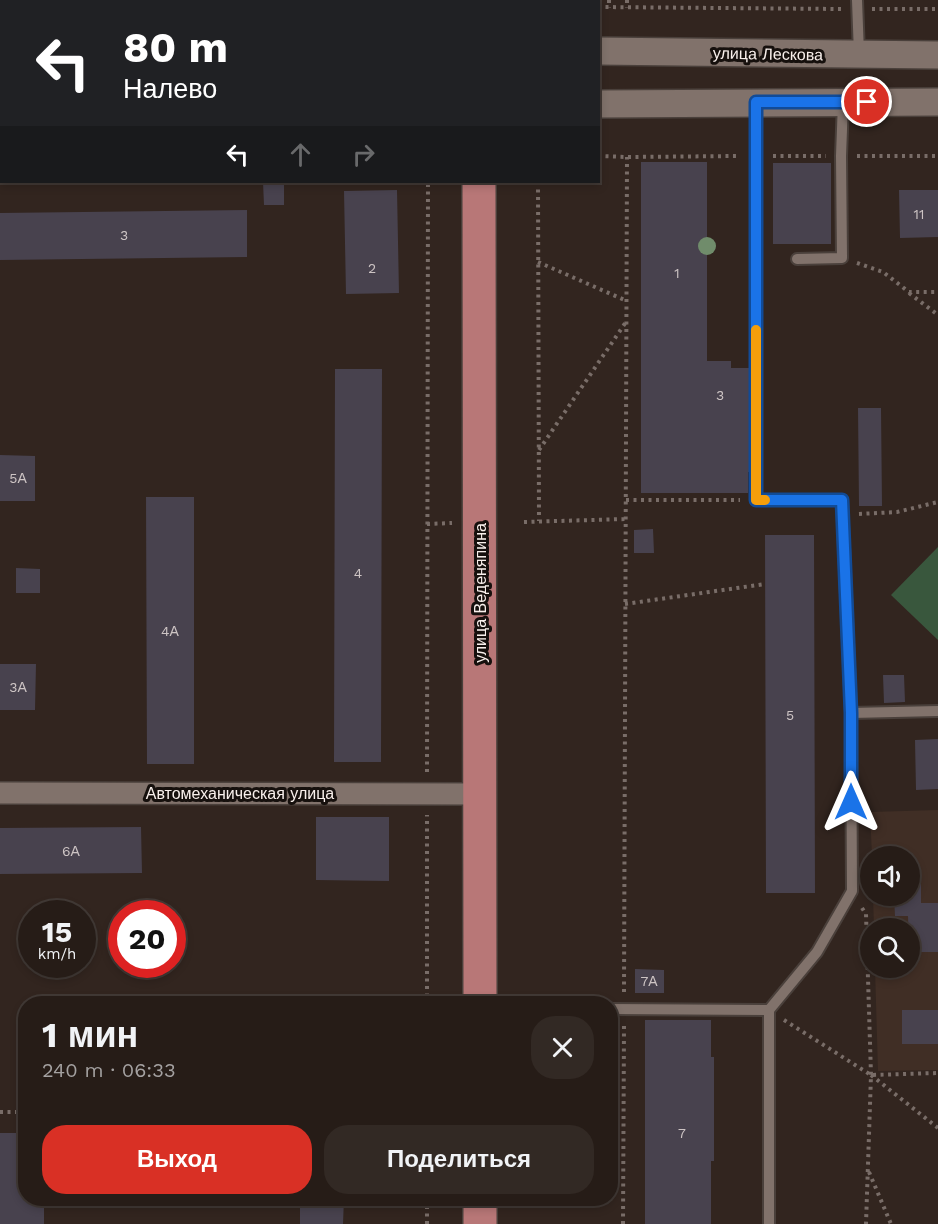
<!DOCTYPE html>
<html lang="ru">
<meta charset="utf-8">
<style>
body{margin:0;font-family:"Work Sans",sans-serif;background:#322924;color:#f1f3f6;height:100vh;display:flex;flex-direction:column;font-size:22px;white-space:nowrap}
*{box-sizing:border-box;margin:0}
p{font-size:20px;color:#a4a1a1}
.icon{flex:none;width:33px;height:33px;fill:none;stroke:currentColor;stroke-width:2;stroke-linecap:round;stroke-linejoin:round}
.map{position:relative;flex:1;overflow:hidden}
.side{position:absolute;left:18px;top:996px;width:600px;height:210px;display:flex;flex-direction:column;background:#261c17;border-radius:24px;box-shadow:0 3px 9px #0003,0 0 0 2px #423a36}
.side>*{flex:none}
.guide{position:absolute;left:0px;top:0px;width:600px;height:183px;box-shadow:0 3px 9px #0003,0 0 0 2px #423a36;background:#202124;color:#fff;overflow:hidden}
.controls{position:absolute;left:860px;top:846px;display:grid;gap:12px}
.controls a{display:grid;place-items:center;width:60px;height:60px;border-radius:50%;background:#261c17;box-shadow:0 3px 9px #0003,0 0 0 2px #423a36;font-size:30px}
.speed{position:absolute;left:18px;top:900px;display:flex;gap:12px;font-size:30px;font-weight:700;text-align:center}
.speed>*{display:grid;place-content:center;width:78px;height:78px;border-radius:50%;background:#261c17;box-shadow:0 3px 9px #0003,0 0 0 2px #423a36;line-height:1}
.speed small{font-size:15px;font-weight:400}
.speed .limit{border:9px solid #d22;background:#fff;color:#111}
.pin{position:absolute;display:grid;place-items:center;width:51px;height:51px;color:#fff;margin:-26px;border:3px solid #fff;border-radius:50%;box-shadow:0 2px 6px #0007}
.me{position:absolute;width:66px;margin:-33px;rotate:0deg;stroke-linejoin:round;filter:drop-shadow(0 0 4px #0008)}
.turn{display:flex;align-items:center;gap:21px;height:126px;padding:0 24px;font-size:27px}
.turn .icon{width:78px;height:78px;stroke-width:2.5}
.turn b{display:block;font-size:42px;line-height:51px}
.lanes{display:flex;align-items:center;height:57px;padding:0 24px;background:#0003;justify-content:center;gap:30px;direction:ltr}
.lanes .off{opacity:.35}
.round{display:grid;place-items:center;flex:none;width:63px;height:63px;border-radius:24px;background:#322924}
.headline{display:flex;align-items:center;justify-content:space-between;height:102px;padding:0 24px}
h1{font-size:36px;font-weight:700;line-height:45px}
.action{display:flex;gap:12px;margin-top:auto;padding:12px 24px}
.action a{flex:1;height:69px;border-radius:24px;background:#d93025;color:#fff;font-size:24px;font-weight:700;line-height:69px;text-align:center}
.action a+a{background:#322924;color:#f1f3f6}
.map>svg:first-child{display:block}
</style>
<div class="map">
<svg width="938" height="1224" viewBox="0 0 938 1224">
<rect width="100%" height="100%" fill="#32251f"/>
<path fill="#402e25" d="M938,810V1070L878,1071L875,968H909V928H874L873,896H909V856H872L870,812Z"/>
<path fill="#39573d" d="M938,547V640L891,595Z"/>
<path fill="#48424e" d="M641,162H707V361H731V368H751V472H748V493H641Z
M773,163H831V244H773Z
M263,182H284V205H264Z
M397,190L399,293L346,294L344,191Z
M899,190H938V237L900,238Z
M247,210V257L0,260V213Z
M335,369H382L381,762H334Z
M858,408H881L882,506H859Z
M0,455L35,456V501H0Z
M146,497H194V764H147Z
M653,529L654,553H634V530Z
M765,535H814L815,893H766Z
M16,568L40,569V593H16Z
M0,664H36L35,710H0Z
M883,675H904L905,702L884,703Z
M938,739V789L916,790L915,740Z
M316,817H389V881L316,880Z
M141,827L142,873L0,874V828Z
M921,880V903H938V952H909L908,916H895L894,896H909V881Z
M635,969L664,970V993H635Z
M902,1010H938V1044H902Z
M645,1020H711V1057H714V1161H711V1224H645Z
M0,1133H26V1198H44V1224H0Z
M300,1198H344L343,1224H300Z"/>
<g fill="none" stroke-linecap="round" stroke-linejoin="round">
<defs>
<path id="service" d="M129,0V2
M857,0L859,54
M756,103V500H842L851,713L852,891L817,952L769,1010V1224
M797,259L842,258L841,156L843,102
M851,713L938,711
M610,1009L769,1010"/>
<path id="minor" d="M0,793L480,794"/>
<path id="tertiary" d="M598,51L938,55
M598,104L938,102"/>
<path id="secondary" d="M0,52H2
M0,123H2"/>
<path id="primary" d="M501,0V2
M466,2V0
M479,182L480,1004
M480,1198V1224"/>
</defs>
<use href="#service" stroke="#4a403b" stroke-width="14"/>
<use href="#minor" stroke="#4a403b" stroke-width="24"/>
<use href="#tertiary" stroke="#4a403b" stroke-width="30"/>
<use href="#secondary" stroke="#4a403b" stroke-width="33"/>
<use href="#primary" stroke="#4a403b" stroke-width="36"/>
<path stroke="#796d68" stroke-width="4" stroke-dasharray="3 4.5" stroke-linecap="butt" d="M609,0V8
M627,0V8
M425,2V0
M583,2V0
M598,7L841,9
M872,9H938
M0,17H2
M598,156L627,157L739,156
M773,156H826
M857,156H938
M0,158H2
M538,182L539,521
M538,262L627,301
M857,263L883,272L909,292H938
M909,293L938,315
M539,450L626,322
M626,500H740
M859,514L897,512L938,502
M524,522L626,519
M427,524L452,523
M625,604L765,584
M427,772L428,182
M862,908L866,914L871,1075L866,1224
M624,992L627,157
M427,1004V815
M784,1020L871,1075L938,1073
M871,1075L938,1128
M0,1112H26
M869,1172L891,1224
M427,1224V1198
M623,1224L624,1024"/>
<use href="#service" stroke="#81726b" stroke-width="10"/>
<use href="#minor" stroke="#81726b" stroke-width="21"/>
<use href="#tertiary" stroke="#81726b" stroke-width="27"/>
<use href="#secondary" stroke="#81726b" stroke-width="30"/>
<use href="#primary" stroke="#b87777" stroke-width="33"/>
</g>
<circle fill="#708c6b" cx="707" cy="246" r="9"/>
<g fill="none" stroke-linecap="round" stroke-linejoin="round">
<defs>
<path id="route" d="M851,802V713L842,500H756V102H867"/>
</defs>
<use href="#route" stroke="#114b97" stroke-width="15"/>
<use href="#route" stroke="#1a73e8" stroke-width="10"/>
<path stroke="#f59e0b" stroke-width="10" d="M756,330V500H765"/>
</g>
<g text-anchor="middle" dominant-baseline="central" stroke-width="6" stroke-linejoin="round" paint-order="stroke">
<g font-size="14" fill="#cdc4c4">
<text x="919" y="214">11</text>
<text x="124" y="235">3</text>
<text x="372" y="268">2</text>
<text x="677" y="273">1</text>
<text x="720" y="395">3</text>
<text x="18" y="478">5А</text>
<text x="358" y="573">4</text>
<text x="170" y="631">4А</text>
<text x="18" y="687">3А</text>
<text x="790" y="715">5</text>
<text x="71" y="851">6А</text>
<text x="649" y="981">7А</text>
<text x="682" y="1133">7</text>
</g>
<g font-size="16" fill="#f9f0ec" stroke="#16100d">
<text transform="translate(768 54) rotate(1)">улица Лескова</text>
<text transform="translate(480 593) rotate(-90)">улица Веденяпина</text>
<text x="240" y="793">Автомеханическая улица</text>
</g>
</g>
</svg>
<div class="controls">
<a><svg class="icon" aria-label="sound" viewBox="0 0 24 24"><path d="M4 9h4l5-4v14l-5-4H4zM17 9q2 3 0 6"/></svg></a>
<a><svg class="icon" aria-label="search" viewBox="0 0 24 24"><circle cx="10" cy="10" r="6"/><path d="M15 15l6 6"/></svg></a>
</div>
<div class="speed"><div>15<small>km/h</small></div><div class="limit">20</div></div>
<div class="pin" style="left:867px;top:102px;background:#d93025"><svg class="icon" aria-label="arrive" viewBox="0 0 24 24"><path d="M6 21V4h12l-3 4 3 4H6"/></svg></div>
<svg class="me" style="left:851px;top:802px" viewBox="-20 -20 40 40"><path d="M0-17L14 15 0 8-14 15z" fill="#1a73e8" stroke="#fff" stroke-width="4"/></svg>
<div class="guide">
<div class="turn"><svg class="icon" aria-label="left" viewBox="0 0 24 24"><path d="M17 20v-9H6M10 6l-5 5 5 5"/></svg><div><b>80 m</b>Налево</div></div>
<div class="lanes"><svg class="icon" aria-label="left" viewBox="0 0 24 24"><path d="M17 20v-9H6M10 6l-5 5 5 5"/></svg><svg class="icon off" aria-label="ahead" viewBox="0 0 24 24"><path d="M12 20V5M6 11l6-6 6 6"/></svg><svg class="icon off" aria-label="right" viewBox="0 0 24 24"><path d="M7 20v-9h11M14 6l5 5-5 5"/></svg></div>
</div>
<section class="side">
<div class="headline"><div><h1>1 мин</h1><p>240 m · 06:33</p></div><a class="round"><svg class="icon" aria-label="close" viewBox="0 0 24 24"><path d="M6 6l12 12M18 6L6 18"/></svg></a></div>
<div class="action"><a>Выход</a><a>Поделиться</a></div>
</section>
</div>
